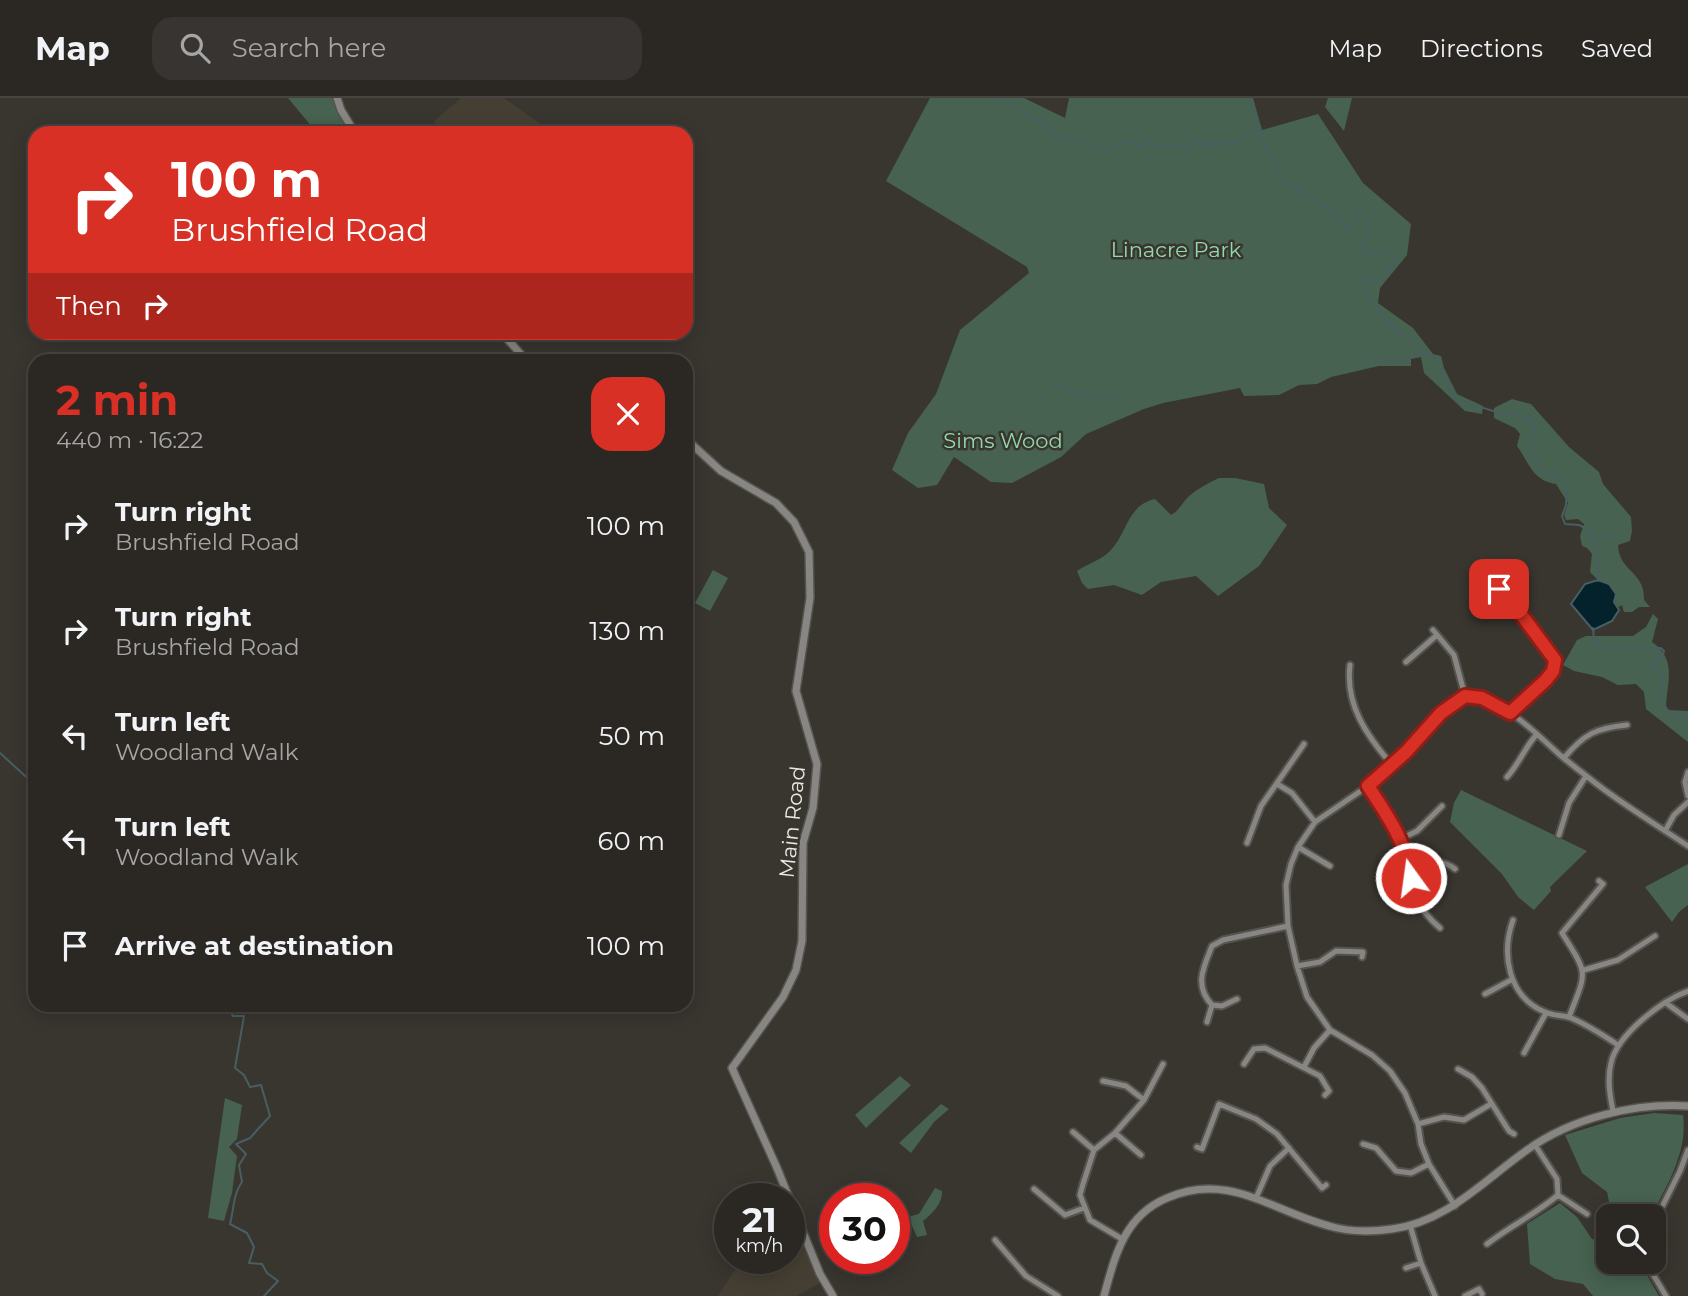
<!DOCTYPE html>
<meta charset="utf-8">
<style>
body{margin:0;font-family:Montserrat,sans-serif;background:#373431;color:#f1f3f6;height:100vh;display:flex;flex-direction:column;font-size:26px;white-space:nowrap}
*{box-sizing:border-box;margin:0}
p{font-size:23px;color:#a6a6a6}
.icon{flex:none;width:38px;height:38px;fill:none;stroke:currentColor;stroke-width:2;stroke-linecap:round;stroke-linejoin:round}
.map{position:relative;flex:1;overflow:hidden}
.sheet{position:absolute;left:28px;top:256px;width:665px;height:658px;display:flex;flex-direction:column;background:#2b2824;border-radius:21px;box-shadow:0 4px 18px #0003,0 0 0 2px #474441}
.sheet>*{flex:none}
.banner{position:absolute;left:28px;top:28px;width:665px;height:214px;border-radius:21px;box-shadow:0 4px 18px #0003,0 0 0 2px #474441;background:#d93025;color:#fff;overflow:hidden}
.fabs{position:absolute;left:1596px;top:1106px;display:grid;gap:14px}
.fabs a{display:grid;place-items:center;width:70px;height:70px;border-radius:14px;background:#2b2824;box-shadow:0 4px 18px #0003,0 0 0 2px #474441;font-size:35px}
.speed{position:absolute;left:714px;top:1085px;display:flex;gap:14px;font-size:35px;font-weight:700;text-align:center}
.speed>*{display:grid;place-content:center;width:91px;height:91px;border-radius:50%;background:#2b2824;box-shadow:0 4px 18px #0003,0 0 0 2px #474441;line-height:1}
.speed small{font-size:18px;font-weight:400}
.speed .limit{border:10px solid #d22;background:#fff;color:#111}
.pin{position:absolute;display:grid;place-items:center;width:60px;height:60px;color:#fff;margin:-30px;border-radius:14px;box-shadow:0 4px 10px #0006}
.me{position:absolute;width:77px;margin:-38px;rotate:346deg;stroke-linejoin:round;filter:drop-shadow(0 0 5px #0008)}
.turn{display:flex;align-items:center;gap:24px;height:147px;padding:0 28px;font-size:32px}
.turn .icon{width:91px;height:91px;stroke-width:2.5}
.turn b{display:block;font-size:49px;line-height:60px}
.then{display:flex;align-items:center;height:66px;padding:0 28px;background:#0003;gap:14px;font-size:26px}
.round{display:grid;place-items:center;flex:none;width:74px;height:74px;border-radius:21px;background:#373431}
.overview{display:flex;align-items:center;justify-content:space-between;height:119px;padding:0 28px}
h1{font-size:42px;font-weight:700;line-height:52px;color:#d93025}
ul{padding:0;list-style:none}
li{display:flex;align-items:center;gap:21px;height:105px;padding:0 28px}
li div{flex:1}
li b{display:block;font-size:26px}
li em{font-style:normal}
header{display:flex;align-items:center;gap:42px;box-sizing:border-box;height:98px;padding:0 35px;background:#2b2824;border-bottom:2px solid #474441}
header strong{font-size:33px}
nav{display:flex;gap:38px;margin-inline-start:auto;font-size:24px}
.search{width:490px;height:63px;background:#373431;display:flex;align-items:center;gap:18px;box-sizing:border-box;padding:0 24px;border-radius:21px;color:#a6a6a6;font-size:26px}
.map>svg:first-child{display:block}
</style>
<header>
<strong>Map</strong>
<div class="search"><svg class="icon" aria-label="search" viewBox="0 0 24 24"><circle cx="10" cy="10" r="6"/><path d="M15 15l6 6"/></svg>Search here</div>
<nav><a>Map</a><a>Directions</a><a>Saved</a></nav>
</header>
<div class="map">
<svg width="1688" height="1198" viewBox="0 0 1688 1198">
<rect width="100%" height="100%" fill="#393630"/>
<path fill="#453f33" d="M461,0H504L553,35H449L433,24Z
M794,1119L820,1185L796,1198H718L743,1160H789V1121Z"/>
<path fill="#476250" d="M288,0H334L337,13L352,35H317Z
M930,0H1024L1065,20L1069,0H1253L1262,32L1318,16L1363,85L1411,126L1407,157L1380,190L1378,205L1413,230L1433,256L1441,258L1444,270L1457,296L1483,308L1482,316L1465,313L1424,275L1421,259L1411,261V268H1379L1331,279L1317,286L1299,287L1279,297L1244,298L1240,290L1163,305L1144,311L1086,336L1061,359L1012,385L991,384L954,359L937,387L918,390L892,372L908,335L936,296L960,232L1029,175L1027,169L886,83Z
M1328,0H1352L1344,33L1325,9Z
M1512,301L1531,306L1569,349L1599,374L1603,386L1631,419L1632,433L1630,443L1618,447C1619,474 1645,473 1644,502L1650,509H1639L1632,514H1624L1622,507L1617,510L1609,486L1598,482L1590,474L1592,456L1587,450L1582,448L1580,438L1584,426L1578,421L1566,422L1564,417L1568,405L1556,386C1532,382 1530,366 1517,348L1520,336L1515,330L1494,320V310Z
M1219,380H1235L1264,386L1269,410L1287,427L1259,468L1218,498L1196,478L1161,484L1142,497L1114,487L1088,491L1082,485L1077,473C1087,466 1101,462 1110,453C1127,436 1127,407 1155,401L1171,417C1179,413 1182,405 1188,399C1197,391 1208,385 1219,380Z
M713,472L728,480L710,513L695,505Z
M1653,516L1658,521L1652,544C1676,560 1668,582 1666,607L1668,612L1688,613V644L1646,611L1644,594L1636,586L1618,587L1602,579L1574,573L1563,567L1577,542L1586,538H1633L1646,529Z
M1461,692L1587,753L1550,789L1551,793L1534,812L1518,799L1502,776L1450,724L1454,705Z
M1688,766V807L1679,814L1672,824L1645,789Z
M900,978L911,987L866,1030L855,1017Z
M225,1000L242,1007L237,1041L229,1049L237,1058L232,1095L224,1123L208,1120Z
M941,1006L949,1011L934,1024L911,1055L899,1045Z
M1654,1015L1683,1017C1688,1054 1667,1087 1651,1118H1612L1607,1094L1582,1075L1565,1037L1620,1020Z
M935,1090L942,1093C943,1105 932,1116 923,1123L927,1137L917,1139L908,1119L919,1116Z
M1560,1105L1577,1119L1592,1141L1608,1145V1164H1643L1649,1181L1659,1198H1593L1583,1186L1555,1181L1530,1166L1527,1126Z"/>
<path fill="#03222b" stroke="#495e63" stroke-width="2" d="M1598,482L1609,486L1616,496L1614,504L1619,512L1612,523L1593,532L1571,506L1585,486Z"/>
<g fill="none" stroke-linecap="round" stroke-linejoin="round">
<path stroke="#495e63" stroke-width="2" d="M1004,0L1025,17L1047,27L1053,39C1070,40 1088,43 1104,52L1126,43L1141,48L1153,43L1157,50L1173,47L1184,51C1193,45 1200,42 1210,48L1217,44L1228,47L1257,30
M1251,0L1258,30L1276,67L1278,79L1334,113L1347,130L1353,126L1352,118L1362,116L1367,119L1371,130L1363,148L1366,157C1375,151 1381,151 1391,154L1396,163L1380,185L1369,178L1363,180L1367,199L1397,233L1439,263L1449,291L1459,304C1484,307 1504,321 1530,318L1536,328L1530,347L1542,374L1557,377L1567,389L1566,407L1562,418L1565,426L1579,427L1591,433L1600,472L1598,483
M1367,259L1406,263L1413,258L1427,254
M1051,286L1083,297L1113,299
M1608,440L1615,436
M1593,530L1594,543L1599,549L1632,552L1661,550L1664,553L1663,557L1652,568L1663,578C1655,603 1661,609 1682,623L1688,618
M0,655L35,687
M226,906L233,918H244L235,970L244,977L250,989L261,987L270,1018L250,1040L236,1046L246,1056L239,1067L242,1084C233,1096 234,1111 230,1126L247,1135L254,1149L249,1165L262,1166L267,1175L278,1183L264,1198"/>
<defs>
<path id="minor" d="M1495,494L1498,491L1515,508L1555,562C1551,585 1527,600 1510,615
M1433,532L1454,557L1465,598
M1406,564L1437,537
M1350,567C1345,607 1367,638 1392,667
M1564,660C1584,636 1596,630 1627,627
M1688,674L1685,684L1688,698
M1507,679C1519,666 1525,649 1537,636
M1277,686L1292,695L1315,724
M1368,688C1379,705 1394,724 1402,743C1417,782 1405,800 1440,830
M1665,733L1674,717L1688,704
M1559,737L1569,705L1586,678
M1401,741L1417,733L1442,708
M1247,745L1261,708L1304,646
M1298,749L1330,768
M1409,766C1426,764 1441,760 1455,771
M1513,822C1501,856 1508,899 1545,914C1553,918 1563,917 1571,920C1588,927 1603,937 1618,947
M1297,868L1320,864L1336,853L1363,854L1362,859
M1584,872L1618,862L1655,838
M1485,896L1511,882
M1666,905L1688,921
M1212,907L1222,908L1237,901
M1569,919C1587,872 1589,878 1562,835L1603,786L1599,783
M1207,924L1212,907C1194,888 1203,870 1212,848L1223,842L1288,828
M1524,955L1546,915
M1244,966L1254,951L1265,950L1320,978L1329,993L1325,997
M1304,969L1314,950L1330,932
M1458,971L1472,979L1482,990L1509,1033L1514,1036
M1103,983L1126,988L1144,1002
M1613,1013C1610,998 1607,981 1611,965C1617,937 1662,902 1688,893
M1418,1026L1444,1019L1464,1022L1491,1006
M1073,1034L1094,1052
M1115,1035L1141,1057
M1363,1046L1376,1050L1396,1073L1411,1075L1429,1066
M1197,1049L1202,1051L1219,1006L1256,1021L1277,1036L1322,1090L1326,1087
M1034,1091L1065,1117L1084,1110
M1558,1097L1587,1116
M1256,1100L1270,1068L1289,1050
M1455,1108L1429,1066L1421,1046L1418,1026L1405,995L1390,973L1372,957L1330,932L1307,899L1297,868L1288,828L1286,787L1291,766L1298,749L1315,724L1368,688L1406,654L1441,615L1465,598C1506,603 1531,631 1560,657C1572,667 1585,677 1598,687C1627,709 1658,728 1688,748
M1654,1125L1680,1073L1688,1052
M1410,1127L1421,1165L1435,1198
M1122,1141L1090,1122L1080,1097L1083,1086L1094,1052L1115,1035L1144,1002L1163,966
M995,1142L1026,1178L1058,1198
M1487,1146C1510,1128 1536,1116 1558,1097L1557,1081L1535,1047
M1650,1164L1651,1173L1666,1198
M1406,1170L1421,1165
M1465,1198L1479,1191L1482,1196"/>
<path id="tertiary" d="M337,0L341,12L355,35
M501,234L526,262
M686,341L721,373L776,405L794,424L809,454L810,500L796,593L817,666L813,710L803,745L802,843L796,872L783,899L732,970L777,1070L820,1176L833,1198
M1104,1198C1115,1158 1124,1118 1167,1100C1228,1073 1272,1113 1329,1128C1349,1134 1371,1134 1392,1131C1447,1124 1484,1082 1527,1052C1572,1020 1633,1005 1688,1008"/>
</defs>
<use href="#minor" stroke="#55534d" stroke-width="9"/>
<use href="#tertiary" stroke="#55534d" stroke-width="10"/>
<use href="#minor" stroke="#878683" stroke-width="5"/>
<use href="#tertiary" stroke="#878683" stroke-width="7"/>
</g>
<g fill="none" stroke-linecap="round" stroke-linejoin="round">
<defs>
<path id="route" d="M1411,780C1407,745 1387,717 1368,688L1406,654L1441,615L1465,598L1482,600L1510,615L1546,582L1553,573L1555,562L1515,508L1499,491"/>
</defs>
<use href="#route" stroke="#8d1f18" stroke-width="18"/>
<use href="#route" stroke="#d93025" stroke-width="12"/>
</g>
<g text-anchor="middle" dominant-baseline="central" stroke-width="5" stroke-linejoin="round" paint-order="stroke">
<g font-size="21" fill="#93d9ab" stroke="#393630">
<text x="1176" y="151">Linacre Park</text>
<text x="1003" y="342">Sims Wood</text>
</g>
<g font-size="21" fill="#ebe9e5" stroke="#393630">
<text transform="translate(792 724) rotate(-84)">Main Road</text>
</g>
</g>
</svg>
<div class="fabs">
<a><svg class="icon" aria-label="search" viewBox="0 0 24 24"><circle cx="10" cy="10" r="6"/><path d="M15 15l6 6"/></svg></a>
</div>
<div class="speed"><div>21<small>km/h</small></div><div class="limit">30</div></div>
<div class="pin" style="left:1499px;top:491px;background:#d93025"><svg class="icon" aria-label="arrive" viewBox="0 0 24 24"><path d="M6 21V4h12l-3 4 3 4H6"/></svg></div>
<svg class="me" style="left:1411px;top:780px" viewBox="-20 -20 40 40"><circle r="17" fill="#d93025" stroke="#fff" stroke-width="3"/><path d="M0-11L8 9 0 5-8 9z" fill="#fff"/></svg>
<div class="banner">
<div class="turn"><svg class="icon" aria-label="right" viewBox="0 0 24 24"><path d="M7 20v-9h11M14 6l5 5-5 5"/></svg><div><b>100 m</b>Brushfield Road</div></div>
<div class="then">Then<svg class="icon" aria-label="right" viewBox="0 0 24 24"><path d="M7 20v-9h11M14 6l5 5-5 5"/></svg></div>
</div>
<section class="sheet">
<div class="overview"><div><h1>2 min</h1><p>440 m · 16:22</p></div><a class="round" style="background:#d93025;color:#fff"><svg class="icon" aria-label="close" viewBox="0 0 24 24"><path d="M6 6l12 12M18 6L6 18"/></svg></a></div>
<ul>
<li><svg class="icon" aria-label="right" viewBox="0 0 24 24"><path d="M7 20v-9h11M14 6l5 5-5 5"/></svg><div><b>Turn right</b><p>Brushfield Road</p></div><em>100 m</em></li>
<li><svg class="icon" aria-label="right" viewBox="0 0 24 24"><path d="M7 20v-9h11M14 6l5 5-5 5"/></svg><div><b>Turn right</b><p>Brushfield Road</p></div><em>130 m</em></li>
<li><svg class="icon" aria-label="left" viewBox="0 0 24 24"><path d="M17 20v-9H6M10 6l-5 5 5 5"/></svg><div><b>Turn left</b><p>Woodland Walk</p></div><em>50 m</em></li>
<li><svg class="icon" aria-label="left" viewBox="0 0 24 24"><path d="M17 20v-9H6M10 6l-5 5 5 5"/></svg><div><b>Turn left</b><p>Woodland Walk</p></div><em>60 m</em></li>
<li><svg class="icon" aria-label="arrive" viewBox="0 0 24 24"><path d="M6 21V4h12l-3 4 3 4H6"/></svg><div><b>Arrive at destination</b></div><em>100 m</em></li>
</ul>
</section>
</div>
